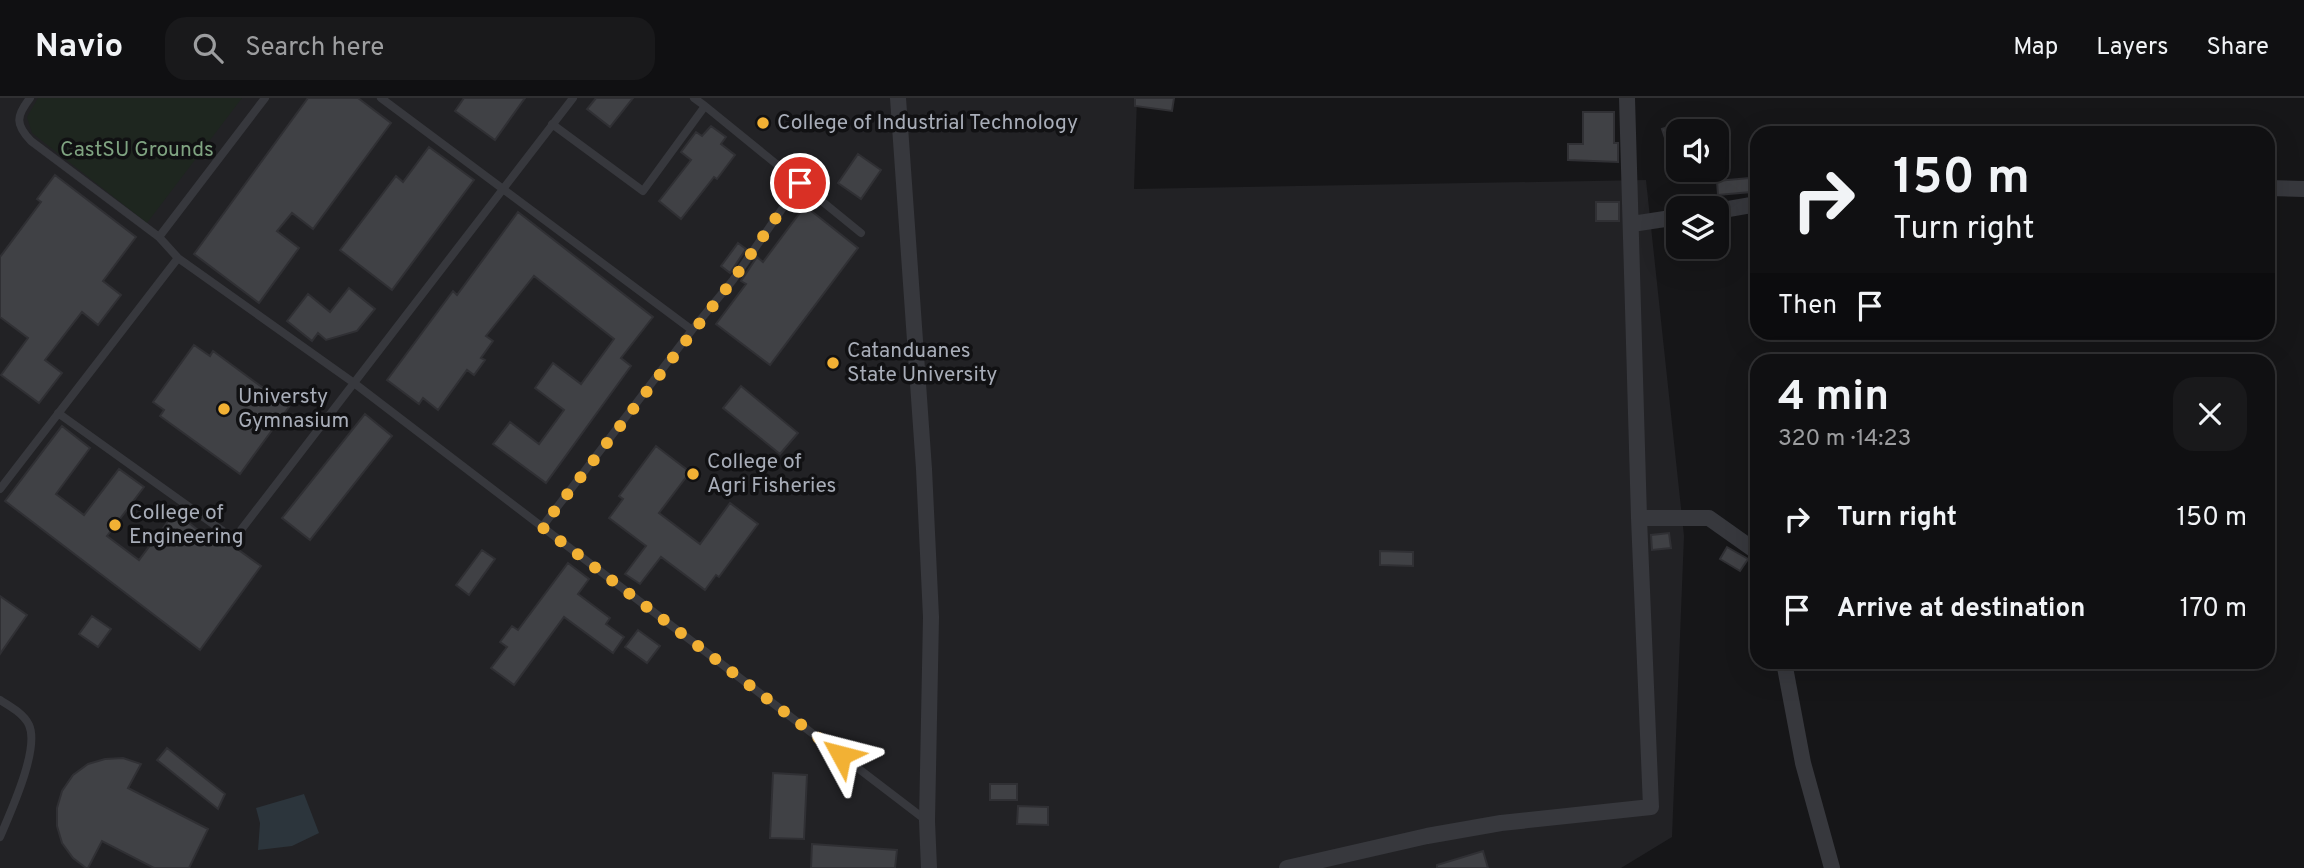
<!DOCTYPE html>
<meta charset="utf-8">
<style>
body{margin:0;font-family:Overpass,sans-serif;background:#19191b;color:#f1f3f6;height:100vh;display:flex;flex-direction:column;font-size:26px;white-space:nowrap}
*{box-sizing:border-box;margin:0}
p{font-size:23px;color:#9c9d9f}
.icon{flex:none;width:38px;height:38px;fill:none;stroke:currentColor;stroke-width:2;stroke-linecap:round;stroke-linejoin:round}
.map{position:relative;flex:1;overflow:hidden}
.panel{position:absolute;left:1750px;top:256px;width:525px;height:315px;display:flex;flex-direction:column;background:#101012;border-radius:21px;box-shadow:0 7px 28px #0002,0 0 0 2px #303032}
.panel>*{flex:none}
.banner{position:absolute;left:1750px;top:28px;width:525px;height:214px;border-radius:21px;box-shadow:0 7px 28px #0002,0 0 0 2px #303032;background:#101012;color:#f1f3f6;overflow:hidden}
.tools{position:absolute;left:1666px;top:21px;display:grid;gap:14px}
.tools a{display:grid;place-items:center;width:63px;height:63px;border-radius:14px;background:#101012;box-shadow:0 7px 28px #0002,0 0 0 2px #303032;font-size:35px}
.pin{position:absolute;display:grid;place-items:center;width:60px;height:60px;color:#fff;margin:-30px;border:4px solid #fff;border-radius:50%;box-shadow:0 2px 7px #0007}
.me{position:absolute;width:77px;margin:-38px;rotate:308deg;stroke-linejoin:round;filter:drop-shadow(0 0 5px #0008)}
.turn{display:flex;align-items:center;gap:24px;height:147px;padding:0 28px;font-size:32px}
.turn .icon{width:91px;height:91px;stroke-width:2.5}
.turn b{display:block;font-size:49px;line-height:60px}
.then{display:flex;align-items:center;height:66px;padding:0 28px;background:#0003;gap:14px;font-size:26px}
.round{display:grid;place-items:center;flex:none;width:74px;height:74px;border-radius:21px;background:#19191b}
.summary{display:flex;align-items:center;justify-content:space-between;height:119px;padding:0 28px}
h1{font-size:42px;font-weight:700;line-height:52px}
ul{padding:0;list-style:none}
li{display:flex;align-items:center;gap:21px;height:91px;padding:0 28px}
li div{flex:1}
li b{display:block;font-size:26px}
li em{font-style:normal}
header{display:flex;align-items:center;gap:42px;box-sizing:border-box;height:98px;padding:0 35px;background:#101012;border-bottom:2px solid #303032}
header strong{font-size:33px}
nav{display:flex;gap:38px;margin-inline-start:auto;font-size:24px}
.search{width:490px;height:63px;background:#19191b;display:flex;align-items:center;gap:18px;box-sizing:border-box;padding:0 24px;border-radius:21px;color:#9c9d9f;font-size:26px}
.map>svg:first-child{display:block}
</style>
<header>
<strong>Navio</strong>
<div class="search"><svg class="icon" aria-label="search" viewBox="0 0 24 24"><circle cx="10" cy="10" r="6"/><path d="M15 15l6 6"/></svg>Search here</div>
<nav><a>Map</a><a>Layers</a><a>Share</a></nav>
</header>
<div class="map">
<svg width="2304" height="770" viewBox="0 0 2304 770">
<rect width="100%" height="100%" fill="#161618"/>
<path fill="#222225" d="M0,0H1137L1134,91L1646,82L1684,438L1672,739L1621,770H0Z"/>
<path fill="#1e261f" d="M38,0H242L147,125L32,35L27,19Z"/>
<path fill="#2c353c" d="M304,696L319,735L292,748L258,752L260,725L256,710Z"/>
<path fill="#404145" stroke="#303034" stroke-width="2" d="M308,0H358L391,25L313,131L292,115L277,133L299,150L259,205L194,156Z
M464,0H525L495,42L455,13Z
M596,0H633L610,29L587,11Z
M1135,0H1174L1172,13L1135,8Z
M1583,14H1614V45H1618V64L1568,62V46H1583Z
M1678,26V46L1668,49L1662,31Z
M711,28L726,39L721,46L735,57L717,81L714,79L681,121L659,103L691,62L681,54L696,34L702,38Z
M429,49L474,82L392,192L340,152L396,78L403,84Z
M858,56L881,72L861,101L838,85Z
M55,77L136,139L103,183L121,197L98,227L82,214L45,262L62,275L39,305L1,277L28,240L0,219V159L41,104L37,101Z
M1749,80L1751,94L1718,97L1717,83Z
M1596,104H1619V123H1596Z
M805,108L858,150L770,267L716,226L746,186L741,183L757,159L763,164Z
M518,114L653,219L621,260L631,268L546,385L493,346L510,324L539,346L564,312L535,290L553,265L581,286L614,241L534,178L486,238L493,243L481,260L485,262L474,277L467,272L438,312L423,300L419,306L387,282L453,193L457,197Z
M738,145L746,151L730,175L721,168Z
M349,190L375,211L357,233L326,242L318,235L312,243L287,223L308,196L330,214Z
M194,247L210,258L213,253L289,309L240,376L160,318L164,312L153,304Z
M741,288L798,335L780,356L723,310Z
M365,316L392,338L310,442L282,420Z
M62,328L90,350L56,396L84,417L119,371L144,389L107,438L139,462L175,414L217,447L222,440L261,468L200,552L5,403Z
M656,348L690,374L659,415L700,446L730,405L758,426L719,479L716,477L705,492L661,459L640,486L625,476L646,448L609,420L623,401L619,398Z
M1669,435L1671,450L1652,452L1651,437Z
M1727,449L1748,461L1740,473L1720,461Z
M482,452L495,461L469,497L456,487Z
M1380,453L1413,454V468L1380,467Z
M568,465L589,481L578,496L610,520L606,526L624,539L613,555L564,519L514,587L491,570L507,549L500,544L512,528L518,532Z
M0,498L27,517L0,556Z
M92,518L111,531L98,549L79,536Z
M638,532L660,548L647,565L625,549Z
M167,650L225,696L218,711L157,662Z
M123,660L141,666L128,690L208,731L189,770H154L102,743L88,770H86L73,760L62,745L57,728V710L62,693L73,677L88,666L105,661Z
M773,675L807,677L804,741L770,740Z
M990,686H1017V702H990Z
M1018,708L1048,709V727L1017,726Z
M812,746L897,752L895,770H811Z
M1483,753L1488,770H1437V767Z"/>
<g fill="none" stroke-linecap="round" stroke-linejoin="round">
<path stroke="#37383d" stroke-width="8" d="M30,0C16,18 15,26 31,43L159,139
M265,0L159,139L178,160L354,285L927,723
M381,0L692,232L542,429
M705,8L861,135
M552,26L643,93L705,8L694,0
M692,232L733,182L800,85
M58,315L234,441L573,0
M0,391L178,160
M0,602C10,608 24,616 29,627C40,651 10,715 0,739"/>
<path stroke="#37383d" stroke-width="16" d="M898,0L924,371L931,519L927,723L929,770
M2268,90L2304,91
M1717,113L1757,106
M1632,126L1678,119
M1639,420H1709L1757,454
M1784,564L1803,665L1832,770
M1287,770L1427,738L1501,725L1651,709L1639,420L1627,0"/>
</g>
<g fill="none" stroke-linecap="round" stroke-linejoin="round">
<path stroke="#f2b134" stroke-width="12" stroke-dasharray="0 21.6" d="M800,85L733,182L542,429L841,657"/>
</g>
<g fill="#f2b134" stroke="#111113" stroke-width="2.5">
<circle cx="763" cy="25" r="7"/>
<circle cx="833" cy="265" r="7"/>
<circle cx="224" cy="311" r="7"/>
<circle cx="693" cy="376" r="7"/>
<circle cx="115" cy="427" r="7"/>
</g>
<g text-anchor="middle" dominant-baseline="central" stroke-width="7" stroke-linejoin="round" paint-order="stroke">
<g font-size="21" fill="#a8adb8" stroke="#111113" text-anchor="start">
<text x="777" y="25">College of Industrial Technology</text>
<text x="847" y="253">Catanduanes<tspan x="847" dy="24">State University</tspan></text>
<text x="238" y="299">Universty<tspan x="238" dy="24">Gymnasium</tspan></text>
<text x="707" y="364">College of<tspan x="707" dy="24">Agri Fisheries</tspan></text>
<text x="129" y="415">College of<tspan x="129" dy="24">Engineering</tspan></text>
</g>
<g font-size="21" fill="#7fa381" stroke="#111113">
<text x="137" y="52">CastSU Grounds</text>
</g>
</g>
</svg>
<div class="tools">
<a><svg class="icon" aria-label="sound" viewBox="0 0 24 24"><path d="M4 9h4l5-4v14l-5-4H4zM17 9q2 3 0 6"/></svg></a>
<a><svg class="icon" aria-label="layers" viewBox="0 0 24 24"><path d="M12 4l9 5-9 5-9-5zM3 14l9 5 9-5"/></svg></a>
</div>
<div class="pin" style="left:800px;top:85px;background:#d93025"><svg class="icon" aria-label="arrive" viewBox="0 0 24 24"><path d="M6 21V4h12l-3 4 3 4H6"/></svg></div>
<svg class="me" style="left:841px;top:657px" viewBox="-20 -20 40 40"><path d="M0-17L14 15 0 8-14 15z" fill="#f2b134" stroke="#fff" stroke-width="4"/></svg>
<div class="banner">
<div class="turn"><svg class="icon" aria-label="right" viewBox="0 0 24 24"><path d="M7 20v-9h11M14 6l5 5-5 5"/></svg><div><b>150 m</b>Turn right</div></div>
<div class="then">Then<svg class="icon" aria-label="arrive" viewBox="0 0 24 24"><path d="M6 21V4h12l-3 4 3 4H6"/></svg></div>
</div>
<section class="panel">
<div class="summary"><div><h1>4 min</h1><p>320 m · 14:23</p></div><a class="round"><svg class="icon" aria-label="close" viewBox="0 0 24 24"><path d="M6 6l12 12M18 6L6 18"/></svg></a></div>
<ul>
<li><svg class="icon" aria-label="right" viewBox="0 0 24 24"><path d="M7 20v-9h11M14 6l5 5-5 5"/></svg><div><b>Turn right</b></div><em>150 m</em></li>
<li><svg class="icon" aria-label="arrive" viewBox="0 0 24 24"><path d="M6 21V4h12l-3 4 3 4H6"/></svg><div><b>Arrive at destination</b></div><em>170 m</em></li>
</ul>
</section>
</div>
